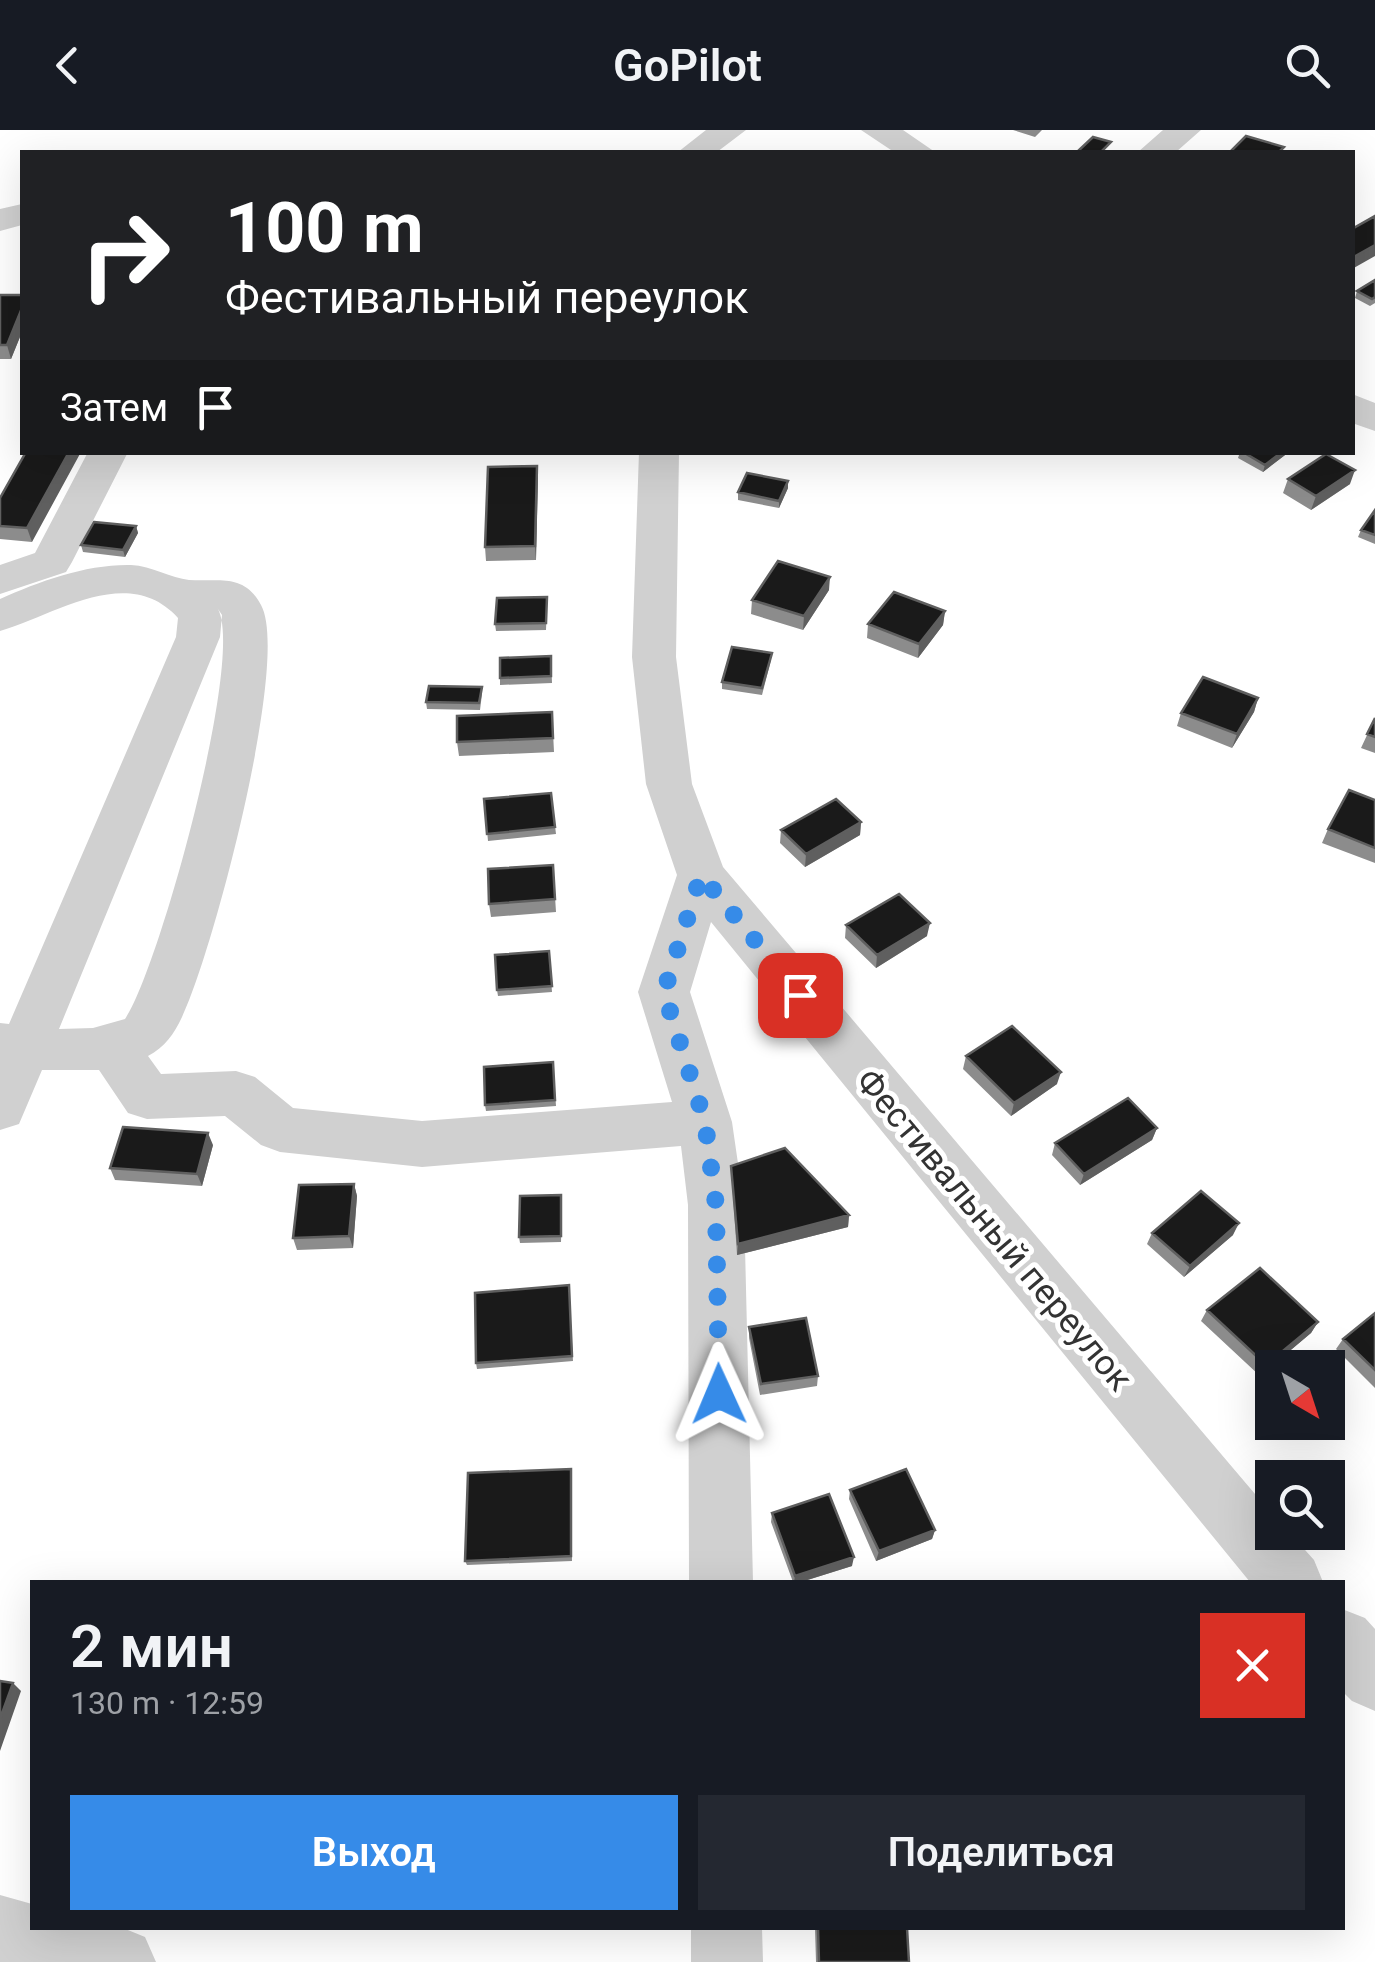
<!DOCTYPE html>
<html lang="ru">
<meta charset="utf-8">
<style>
body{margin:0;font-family:Roboto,sans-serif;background:#242831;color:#f1f3f6;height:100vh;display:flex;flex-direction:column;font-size:38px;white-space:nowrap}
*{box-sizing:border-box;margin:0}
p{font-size:32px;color:#9ea1a6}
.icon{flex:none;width:55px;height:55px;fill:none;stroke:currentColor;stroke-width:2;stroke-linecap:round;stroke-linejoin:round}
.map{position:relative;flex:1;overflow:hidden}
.drawer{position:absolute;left:30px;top:1450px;width:1315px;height:350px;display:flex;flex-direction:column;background:#171b24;border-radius:0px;box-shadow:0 10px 40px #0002}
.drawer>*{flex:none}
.guide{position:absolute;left:20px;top:20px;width:1335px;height:305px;border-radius:0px;box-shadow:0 10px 40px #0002;background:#202124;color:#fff;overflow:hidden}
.needle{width:65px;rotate:141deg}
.tools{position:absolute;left:1255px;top:1220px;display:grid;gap:20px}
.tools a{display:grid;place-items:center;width:90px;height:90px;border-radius:0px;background:#171b24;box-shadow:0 10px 40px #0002;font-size:50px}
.pin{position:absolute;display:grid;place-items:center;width:85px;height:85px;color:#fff;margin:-42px;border-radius:20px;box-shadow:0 5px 15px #0006}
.me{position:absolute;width:110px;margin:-55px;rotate:359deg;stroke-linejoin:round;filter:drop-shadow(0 0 8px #0008)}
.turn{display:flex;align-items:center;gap:35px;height:210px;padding:0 40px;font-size:45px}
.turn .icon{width:130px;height:130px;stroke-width:2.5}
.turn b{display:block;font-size:70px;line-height:85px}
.then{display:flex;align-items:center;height:95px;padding:0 40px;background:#0003;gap:20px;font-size:38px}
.round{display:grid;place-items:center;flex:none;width:105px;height:105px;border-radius:0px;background:#242831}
.overview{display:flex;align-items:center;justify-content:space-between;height:170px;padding:0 40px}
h1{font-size:60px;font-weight:600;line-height:75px}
.action{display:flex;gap:20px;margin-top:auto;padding:20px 40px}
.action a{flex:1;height:115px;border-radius:0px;background:#368be8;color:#fff;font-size:40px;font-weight:600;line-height:115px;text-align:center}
.action a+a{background:#242831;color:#f1f3f6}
header{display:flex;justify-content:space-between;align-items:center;height:130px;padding:0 40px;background:#171b24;font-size:45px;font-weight:600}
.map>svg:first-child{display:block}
</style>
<header><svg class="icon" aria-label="back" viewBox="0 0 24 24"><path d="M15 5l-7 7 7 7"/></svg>GoPilot<svg class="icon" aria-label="search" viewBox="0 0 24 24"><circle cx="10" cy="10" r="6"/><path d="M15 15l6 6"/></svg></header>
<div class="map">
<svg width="1375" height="1832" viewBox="0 0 1375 1832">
<rect width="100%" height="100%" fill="#fff"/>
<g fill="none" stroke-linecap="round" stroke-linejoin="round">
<path fill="#d0d0d0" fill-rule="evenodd" d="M706,0H746L717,22H678Z
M861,0H903L935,22H894Z
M1163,0H1201L1176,22H1138Z
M22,74V95L0,101V79Z
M1352,264L1375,273V301L1352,293Z
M88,322H128L72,432L66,442L0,464V435L35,423Z
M639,322H679L676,527L692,654L723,737L1272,1384V1402H1289L1314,1430L1323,1452H1250L711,792L690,862L732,992L744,1075L753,1452H689L688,1075L681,1016L422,1037L280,1022L261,1015L225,986L147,989L128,983L99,940H42L19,994L0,1000V893L9,894L176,507L178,488C128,433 56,485 0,501V469C40,451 87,434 131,435C152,436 171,448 189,450C220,452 244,443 261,475C291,529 212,826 182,887C174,904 165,917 148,926L161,944L236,941L255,947L293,978L422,991L672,972L638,862L677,745L646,654L632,527ZM216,476C249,515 158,843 125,889L93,898L59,899L220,507L222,485Z
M1342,1479L1365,1488L1375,1499V1581L1352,1571L1342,1561Z
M0,1765L32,1774V1798H123L145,1807L156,1832H0Z
M691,1798H762L763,1832H691Z"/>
</g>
<path fill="#8c8c8c" d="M1013,0H1042L1035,7Z
M1375,150V173L1370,176L1355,168L1357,161Z
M0,165H22V202L11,229H0Z
M26,322L32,412L0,409V368Z
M1240,322H1289L1263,342L1238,328Z
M537,336L536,430L486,431L485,417Z
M1288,349L1350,354L1311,380L1283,363Z
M788,351V358L779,378L738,370V362Z
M1375,380V414L1358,407L1361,400Z
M136,396L138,403L125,427L83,422L81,415Z
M829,460L803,500L751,484L752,470Z
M547,474L546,500L496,501L495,494Z
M945,481L943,495L918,528L867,508L868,494Z
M551,526L552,553L500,555V548Z
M771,530L762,565L722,559V552Z
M482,557V564L480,580L427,579L426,572Z
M1258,568L1254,582L1232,618L1177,596L1181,583Z
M552,582L554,622L459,626L457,612Z
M1375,588V623L1361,618Z
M551,663L556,704L488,711L484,669Z
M1375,670V733L1322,713L1328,699Z
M861,692L860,705L805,737L780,713L781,700Z
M553,735L556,782L491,787L489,774Z
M846,795L927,806L876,838L845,808Z
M549,821L552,862L498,866L497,860Z
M966,926L1057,954L1011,986L963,939Z
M553,932L556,976L486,981L485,975Z
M1157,998L1152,1010L1080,1055L1052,1025L1055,1013Z
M213,1015L202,1056L115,1050L110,1038Z
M731,1036L849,1085L848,1097L737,1125Z
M354,1054L357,1066L353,1118L297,1120L293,1108Z
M562,1071L561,1112L520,1113L519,1107Z
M1152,1103L1233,1105L1184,1147L1147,1114Z
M569,1155L573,1231L477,1239L476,1233Z
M1207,1180L1318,1192L1311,1203L1260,1246L1201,1191Z
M1375,1183V1258L1336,1219L1343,1209Z
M749,1197L818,1246L817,1256L760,1265L749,1208Z
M571,1339L572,1431L467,1435L465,1431Z
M850,1360L935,1400L932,1409L876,1431L849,1369Z
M772,1383L852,1436L801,1452H793L771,1392Z
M815,1798H907L909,1832H816Z"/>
<path fill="#5f5f5f" d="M1375,115V126L1352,139V128Z
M22,178V202L11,229L7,215Z
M69,322H81L32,412L27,398Z
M1282,322H1289L1263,342L1265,335Z
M537,336L538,350L536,430L535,416Z
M1355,340L1350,354L1311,380L1316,366Z
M788,351V358L779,378V371Z
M136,396L138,403L125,427L123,420Z
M830,447L829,460L803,500L804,486Z
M945,481L943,495L918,528L919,514Z
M1258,568L1254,582L1232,618L1237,604Z
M861,692L860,705L805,737L806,724Z
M930,793L927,806L876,838L877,825Z
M1061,942L1057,954L1011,986L1014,973Z
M1157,998L1152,1010L1080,1055L1084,1044Z
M208,1003L213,1015L202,1056L197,1044Z
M354,1054L357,1066L353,1118L349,1106Z
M849,1085L848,1097L737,1125L738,1114Z
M1239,1093L1233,1105L1184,1147L1190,1136Z
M1318,1192L1311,1203L1260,1246L1266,1235Z
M935,1400L932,1409L876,1431L879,1421Z
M854,1427L852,1436L801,1452H794L795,1446Z
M13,1553L21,1561L0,1621V1589Z"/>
<path fill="#1a1a1a" stroke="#5f5f5f" stroke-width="2.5" d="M1246,6L1284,17L1279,22H1230Z
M1093,7L1111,12L1101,22H1077Z
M1375,86V115L1352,128V99Z
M1375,150V167L1372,169L1357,161Z
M0,165H22V178L7,215H0Z
M26,322H69L27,398L0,396V368Z
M1243,322H1282L1265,335Z
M1326,324L1355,340L1316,366L1288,349Z
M537,336L535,416L485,417L488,337Z
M747,343L788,351L779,371L738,362Z
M1375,380V405L1361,400Z
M94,392L136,396L123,420L81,415Z
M778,431L830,447L804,486L752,470Z
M894,462L945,481L919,514L868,494Z
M547,467L546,493L495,494L497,468Z
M732,517L772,523L762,558L722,552Z
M551,526V546L500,548V528Z
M1203,547L1258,568L1237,604L1181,583Z
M429,556L482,557L479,573L426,572Z
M552,582L553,608L457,612V586Z
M1375,588V607L1367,604Z
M1349,660L1375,670V718L1328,699Z
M551,663L555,697L487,704L484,669Z
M836,669L861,692L806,724L781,700Z
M553,735L555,769L489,774L488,739Z
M899,764L930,793L877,825L846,795Z
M549,821L552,856L497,860L495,825Z
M1012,896L1061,942L1014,973L966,926Z
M553,932L555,970L485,975L484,937Z
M1128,968L1157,998L1084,1044L1055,1013Z
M123,997L208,1003L197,1044L110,1038Z
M785,1018L849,1085L738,1114L731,1036Z
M354,1054L349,1106L293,1108L299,1055Z
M1201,1061L1239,1093L1190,1136L1152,1103Z
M561,1065V1106L519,1107L520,1066Z
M1260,1138L1318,1192L1266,1235L1207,1180Z
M569,1155L572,1226L476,1233L475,1163Z
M1375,1183V1240L1343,1209Z
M806,1188L818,1246L761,1254L749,1197Z
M571,1339V1426L465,1431L468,1343Z
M906,1339L935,1400L879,1421L850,1360Z
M829,1364L854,1427L795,1446L772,1383Z
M0,1551L13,1553L0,1589Z
M818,1798H907L909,1832H819Z"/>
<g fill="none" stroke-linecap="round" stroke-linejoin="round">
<path stroke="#368be8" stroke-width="18" stroke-dasharray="0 32.4" d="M719,1264L716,1075L705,992L664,862L701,745L800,865"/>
</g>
<g text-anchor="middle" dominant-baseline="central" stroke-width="10" stroke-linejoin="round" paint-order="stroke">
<g font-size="35" fill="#333" stroke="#fff">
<text transform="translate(994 1100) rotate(50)">Фестивальный переулок</text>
</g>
</g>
</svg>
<div class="tools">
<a><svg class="needle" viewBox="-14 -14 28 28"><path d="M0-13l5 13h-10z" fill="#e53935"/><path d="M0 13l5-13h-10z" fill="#9ea1a6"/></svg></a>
<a><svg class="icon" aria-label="search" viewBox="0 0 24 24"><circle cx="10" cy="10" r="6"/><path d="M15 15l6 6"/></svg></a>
</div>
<div class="pin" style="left:800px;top:865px;background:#d93025"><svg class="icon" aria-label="arrive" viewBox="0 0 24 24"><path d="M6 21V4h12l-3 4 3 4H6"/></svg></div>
<svg class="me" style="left:719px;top:1264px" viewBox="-20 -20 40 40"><path d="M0-17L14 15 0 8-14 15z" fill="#368be8" stroke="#fff" stroke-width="4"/></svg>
<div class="guide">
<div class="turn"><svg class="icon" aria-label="right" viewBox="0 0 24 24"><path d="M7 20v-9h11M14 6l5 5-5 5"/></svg><div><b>100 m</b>Фестивальный переулок</div></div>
<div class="then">Затем<svg class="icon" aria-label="arrive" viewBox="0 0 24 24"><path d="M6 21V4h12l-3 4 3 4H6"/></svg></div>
</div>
<section class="drawer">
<div class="overview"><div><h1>2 мин</h1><p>130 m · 12:59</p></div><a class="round" style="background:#d93025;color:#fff"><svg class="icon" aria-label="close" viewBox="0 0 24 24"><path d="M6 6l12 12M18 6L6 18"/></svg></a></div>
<div class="action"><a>Выход</a><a>Поделиться</a></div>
</section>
</div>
